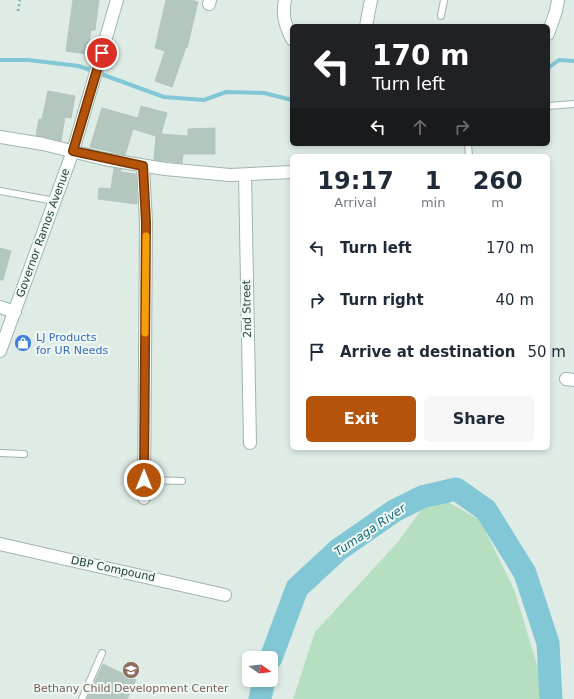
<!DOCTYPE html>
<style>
body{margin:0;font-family:"DejaVu Sans",sans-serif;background:#f6f6f7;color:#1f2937;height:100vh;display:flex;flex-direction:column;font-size:15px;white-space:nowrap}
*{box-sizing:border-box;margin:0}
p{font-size:13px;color:#747a83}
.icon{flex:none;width:22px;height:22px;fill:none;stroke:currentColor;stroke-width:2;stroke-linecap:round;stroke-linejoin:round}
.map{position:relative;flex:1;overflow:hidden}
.panel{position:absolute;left:290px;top:154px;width:260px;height:296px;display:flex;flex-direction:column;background:#fff;border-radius:6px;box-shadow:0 2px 6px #0003}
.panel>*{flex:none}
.hud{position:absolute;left:290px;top:24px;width:260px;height:122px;border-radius:6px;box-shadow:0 2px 6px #0003;background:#202124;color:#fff;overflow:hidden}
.needle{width:26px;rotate:105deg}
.fabs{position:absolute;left:242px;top:651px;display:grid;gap:8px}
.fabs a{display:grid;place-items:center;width:36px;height:36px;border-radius:6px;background:#fff;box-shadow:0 2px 6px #0003;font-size:20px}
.pin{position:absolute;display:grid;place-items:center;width:34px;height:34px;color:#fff;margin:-17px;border:2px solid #fff;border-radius:50%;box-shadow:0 1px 4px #0007}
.me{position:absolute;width:44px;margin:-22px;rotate:0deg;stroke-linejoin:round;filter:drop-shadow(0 0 3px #0008)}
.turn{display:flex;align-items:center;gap:14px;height:84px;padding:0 16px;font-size:18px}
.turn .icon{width:52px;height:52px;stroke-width:2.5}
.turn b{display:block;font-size:28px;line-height:34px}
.lanes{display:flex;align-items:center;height:38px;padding:0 16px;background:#0003;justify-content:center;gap:20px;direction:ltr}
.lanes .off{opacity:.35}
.eta{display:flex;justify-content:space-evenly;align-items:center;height:68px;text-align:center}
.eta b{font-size:24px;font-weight:800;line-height:28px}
.cta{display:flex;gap:8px;margin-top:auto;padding:8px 16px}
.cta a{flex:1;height:46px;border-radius:6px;background:#b45309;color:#fff;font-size:16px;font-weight:800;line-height:46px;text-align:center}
.cta a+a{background:#f6f6f7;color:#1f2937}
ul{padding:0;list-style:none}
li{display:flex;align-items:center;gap:12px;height:52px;padding:0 16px}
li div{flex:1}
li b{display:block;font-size:15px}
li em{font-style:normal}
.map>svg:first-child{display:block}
</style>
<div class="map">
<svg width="574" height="699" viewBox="0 0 574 699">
<rect width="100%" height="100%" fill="#dfece6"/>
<path fill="#b6dfc2" d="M448,502L480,520L514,589L545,691V699H293L315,632L397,543L422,509Z"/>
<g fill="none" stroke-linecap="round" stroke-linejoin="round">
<path stroke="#82c7d5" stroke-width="4" d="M0,60H28L79,66L164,97L204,100L226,92L264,93L292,100
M548,68L559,60L574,61"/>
<path stroke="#82c7d5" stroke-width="23" d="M271,658L297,588L338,550L394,511L422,497L456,489L486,510L525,573L548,643L551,699
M260,699L264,680"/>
</g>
<path fill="#b4c7bf" stroke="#b1c6be" d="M73,0H99L95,30H91L87,54L66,51Z
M166,0H191L198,2L187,48L186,47L172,87L155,81L165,51L155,48Z
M48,91L75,96L71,118L65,117L61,141L36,135L39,119H42Z
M141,106L167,113L161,134L188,136V129L215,128V154H183L182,163L154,160L156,136L133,129L125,155L90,147L102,108L138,118Z
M114,168L121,169L120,172L136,174L137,204L98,199L99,188L111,189Z
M0,248L11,251L3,280H0Z
M103,664L136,680L127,699H87Z"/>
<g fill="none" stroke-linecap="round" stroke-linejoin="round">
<defs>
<path id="service" d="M441,16L444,0
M548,106L574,104
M468,144L469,156
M0,191L55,201
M0,453L24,454
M145,480L182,481
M82,699L102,653"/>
<path id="minor" d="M285,0C282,15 285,25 292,39
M209,4L210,0
M366,26L371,0
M548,34L556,11L558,0
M0,137L43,144L104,159L165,169L230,175L292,172
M143,166L146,222L144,498
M245,175L250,443
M566,379L574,380
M0,544L225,595"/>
<path id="secondary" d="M0,307L15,312
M0,351L73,151L117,0"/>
</defs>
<use href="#service" stroke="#a2b4ad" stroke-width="8"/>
<use href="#minor" stroke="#a2b4ad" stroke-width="14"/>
<use href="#secondary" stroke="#9db8af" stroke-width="14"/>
<path stroke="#7db2a2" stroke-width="2.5" stroke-dasharray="2 3" stroke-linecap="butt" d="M18,11L20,0"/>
<use href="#service" stroke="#fff" stroke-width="6"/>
<use href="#minor" stroke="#fff" stroke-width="12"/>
<use href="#secondary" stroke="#fff" stroke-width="12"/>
</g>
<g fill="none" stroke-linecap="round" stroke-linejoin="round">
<defs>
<path id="route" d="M102,53L73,151L143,166L146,222L144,480"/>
</defs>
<use href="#route" stroke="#753606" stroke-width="10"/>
<use href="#route" stroke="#b45309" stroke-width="7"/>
<path stroke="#f59e0b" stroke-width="7" d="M145,333L146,236"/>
</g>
<defs>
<symbol id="shop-disc" viewBox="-11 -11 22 22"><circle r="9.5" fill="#3f7fe0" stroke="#f0f8f4"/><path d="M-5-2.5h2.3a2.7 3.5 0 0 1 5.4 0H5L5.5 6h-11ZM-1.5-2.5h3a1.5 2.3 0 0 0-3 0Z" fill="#fff"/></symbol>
<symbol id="school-disc" viewBox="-11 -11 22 22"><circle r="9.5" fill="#8d6e63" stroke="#f0f8f4"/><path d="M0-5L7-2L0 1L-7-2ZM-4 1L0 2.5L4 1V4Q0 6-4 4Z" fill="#fff"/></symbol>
</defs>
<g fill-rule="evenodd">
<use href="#shop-disc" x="13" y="333" width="20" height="20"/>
<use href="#school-disc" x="121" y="660" width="20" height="20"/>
</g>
<g text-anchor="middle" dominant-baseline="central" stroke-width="4" stroke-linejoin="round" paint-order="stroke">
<g font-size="11" fill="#1f3d35" stroke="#f0f8f4">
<text transform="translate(43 233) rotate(-70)">Governor Ramos Avenue</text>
<text transform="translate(247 309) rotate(-91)">2nd Street</text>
<text transform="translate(113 569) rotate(12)">DBP Compound</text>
</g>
<g font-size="11" fill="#366cbe" stroke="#f0f8f4" text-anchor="start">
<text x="36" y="337">LJ Products<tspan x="36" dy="13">for UR Needs</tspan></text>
</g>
<g font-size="11" fill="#785e54" stroke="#f0f8f4">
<text x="131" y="688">Bethany Child Development Center</text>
</g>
<g font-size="12" font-style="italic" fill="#15697d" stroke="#f0f8f4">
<text transform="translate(370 530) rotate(-34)">Tumaga River</text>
</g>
</g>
</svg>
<div class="fabs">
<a><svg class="needle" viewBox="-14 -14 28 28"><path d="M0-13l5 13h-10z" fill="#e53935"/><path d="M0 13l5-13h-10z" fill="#747a83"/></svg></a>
</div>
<div class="pin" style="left:102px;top:53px;background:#d93025"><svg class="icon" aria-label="arrive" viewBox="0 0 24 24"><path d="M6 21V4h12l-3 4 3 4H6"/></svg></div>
<svg class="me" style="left:144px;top:480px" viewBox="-20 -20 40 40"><circle r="17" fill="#b45309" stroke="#fff" stroke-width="3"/><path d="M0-11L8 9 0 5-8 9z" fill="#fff"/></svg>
<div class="hud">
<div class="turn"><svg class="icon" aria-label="left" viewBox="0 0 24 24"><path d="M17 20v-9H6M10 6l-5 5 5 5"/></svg><div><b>170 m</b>Turn left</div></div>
<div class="lanes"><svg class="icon" aria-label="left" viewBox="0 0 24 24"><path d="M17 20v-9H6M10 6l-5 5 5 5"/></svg><svg class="icon off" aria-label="ahead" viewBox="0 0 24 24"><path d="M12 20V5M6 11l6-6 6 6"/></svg><svg class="icon off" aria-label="right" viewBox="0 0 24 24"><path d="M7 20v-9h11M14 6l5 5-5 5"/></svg></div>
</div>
<section class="panel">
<div class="eta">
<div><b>19:17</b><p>Arrival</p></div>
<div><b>1</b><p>min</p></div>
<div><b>260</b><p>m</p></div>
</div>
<ul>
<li><svg class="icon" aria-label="left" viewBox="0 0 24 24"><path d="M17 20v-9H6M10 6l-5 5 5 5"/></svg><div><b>Turn left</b></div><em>170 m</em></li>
<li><svg class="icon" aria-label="right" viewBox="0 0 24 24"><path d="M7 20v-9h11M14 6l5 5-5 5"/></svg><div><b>Turn right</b></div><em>40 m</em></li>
<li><svg class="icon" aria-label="arrive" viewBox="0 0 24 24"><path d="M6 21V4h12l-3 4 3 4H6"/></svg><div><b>Arrive at destination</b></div><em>50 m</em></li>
</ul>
<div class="cta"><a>Exit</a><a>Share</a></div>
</section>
</div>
